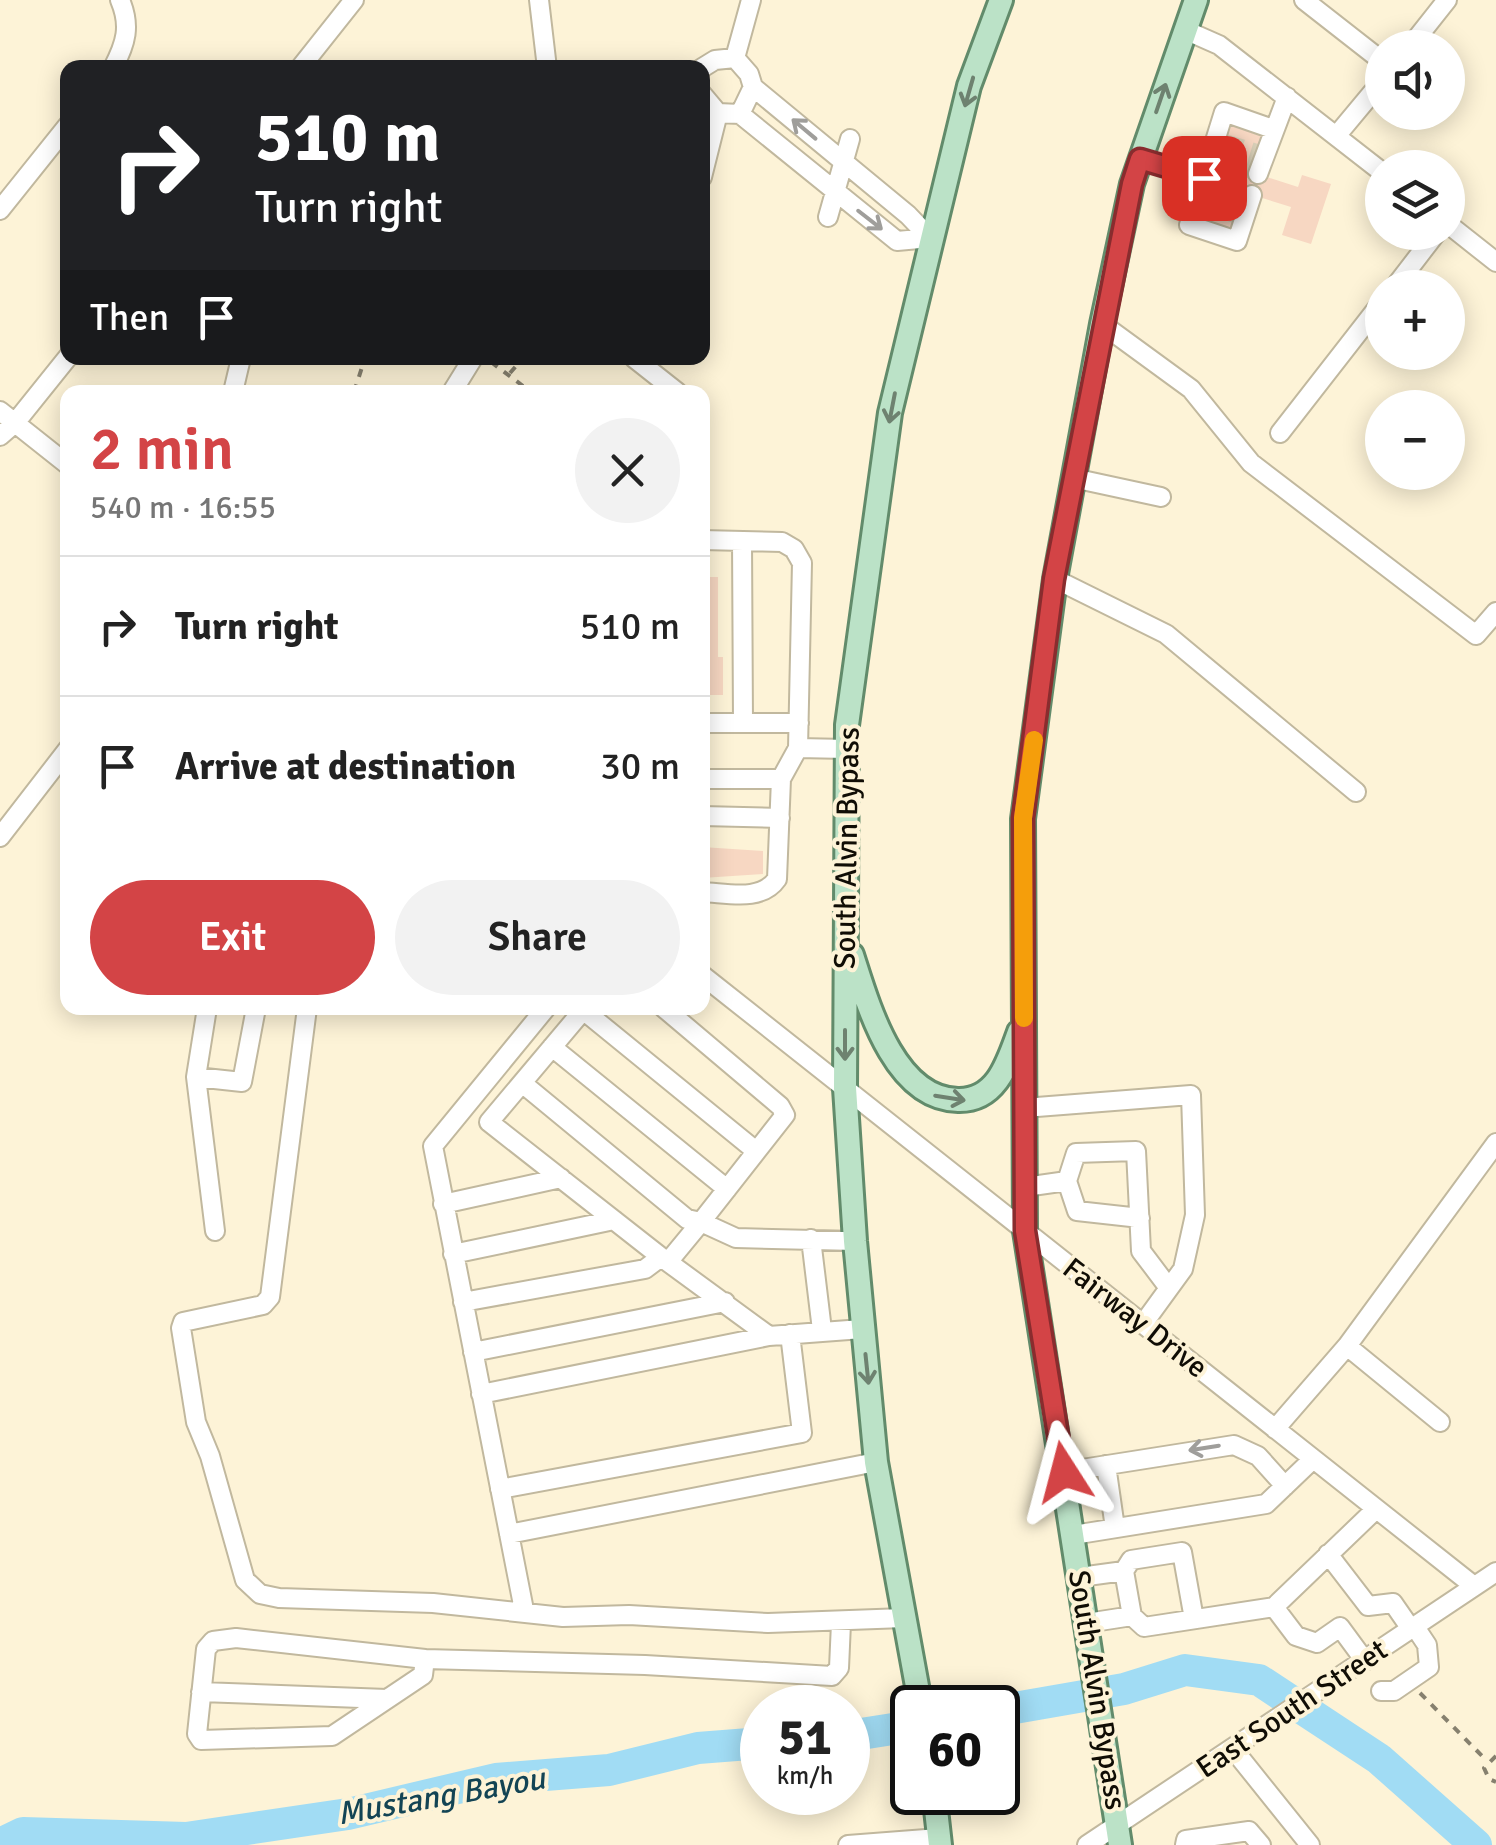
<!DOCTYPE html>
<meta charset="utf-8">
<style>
body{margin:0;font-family:Signika,sans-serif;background:#f2f2f2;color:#222;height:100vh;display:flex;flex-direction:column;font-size:38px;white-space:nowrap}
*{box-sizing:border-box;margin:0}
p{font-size:32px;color:#767676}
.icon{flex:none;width:55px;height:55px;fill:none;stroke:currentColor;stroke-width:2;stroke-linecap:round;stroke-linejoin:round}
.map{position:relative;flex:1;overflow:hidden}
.panel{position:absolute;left:60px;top:385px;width:650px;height:630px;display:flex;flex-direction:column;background:#fff;border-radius:20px;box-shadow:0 5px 25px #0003}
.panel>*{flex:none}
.banner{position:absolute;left:60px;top:60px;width:650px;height:305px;border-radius:20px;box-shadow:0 5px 25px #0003;background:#202124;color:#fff;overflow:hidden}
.buttons{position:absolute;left:1365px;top:30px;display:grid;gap:20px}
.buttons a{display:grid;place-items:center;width:100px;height:100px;border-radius:50%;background:#fff;box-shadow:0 5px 25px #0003;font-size:50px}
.speed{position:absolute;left:740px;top:1685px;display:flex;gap:20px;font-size:50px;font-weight:700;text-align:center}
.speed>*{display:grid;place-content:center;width:130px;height:130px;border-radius:50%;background:#fff;box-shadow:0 5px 25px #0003;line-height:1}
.speed small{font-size:25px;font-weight:400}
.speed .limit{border:5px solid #111;border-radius:15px;background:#fff;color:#111}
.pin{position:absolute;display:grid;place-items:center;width:85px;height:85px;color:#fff;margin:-42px;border-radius:20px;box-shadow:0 5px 15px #0006}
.me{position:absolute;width:110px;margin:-55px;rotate:351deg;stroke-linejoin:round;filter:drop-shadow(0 0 8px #0008)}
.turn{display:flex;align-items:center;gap:35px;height:210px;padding:0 30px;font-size:45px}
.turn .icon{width:130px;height:130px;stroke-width:2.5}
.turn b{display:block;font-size:70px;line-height:85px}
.then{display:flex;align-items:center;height:95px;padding:0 30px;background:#0003;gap:20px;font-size:38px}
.round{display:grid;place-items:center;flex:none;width:105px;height:105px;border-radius:52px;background:#f2f2f2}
.overview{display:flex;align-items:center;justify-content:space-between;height:170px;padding:0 30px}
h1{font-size:60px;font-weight:600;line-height:75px;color:#d34446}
.primary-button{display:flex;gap:20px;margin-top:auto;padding:20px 30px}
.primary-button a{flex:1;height:115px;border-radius:60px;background:#d34446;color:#fff;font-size:40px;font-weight:600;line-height:115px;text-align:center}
.primary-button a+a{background:#f2f2f2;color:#222}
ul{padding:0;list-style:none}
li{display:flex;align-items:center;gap:30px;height:140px;padding:0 30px;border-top:2px solid #e0e0e0}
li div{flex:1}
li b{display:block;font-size:38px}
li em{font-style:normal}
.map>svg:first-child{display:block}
</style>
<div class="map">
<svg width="1496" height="1845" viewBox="0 0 1496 1845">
<rect width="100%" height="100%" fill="#fdf3d7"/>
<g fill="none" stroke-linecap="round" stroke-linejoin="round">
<path stroke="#a1dcf4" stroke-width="32" d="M998,1711L1124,1689L1185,1670L1259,1680L1379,1759L1476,1845
M848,1736L912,1726
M0,1844L23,1833L186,1838L348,1814L496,1779L609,1770L698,1748L762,1743"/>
</g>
<path fill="#f7d7c2" d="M1232,123L1264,134L1251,172L1298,187L1302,175L1331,184L1311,244L1282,235L1291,207L1246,193L1233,231L1200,220Z
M702,577H718V657H723V695H702Z
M702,847L763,851V874L702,878Z"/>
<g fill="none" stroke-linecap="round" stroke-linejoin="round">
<path stroke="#d9d0b8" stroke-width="18" stroke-dasharray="18 9" stroke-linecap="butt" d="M1225,143L1257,153
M1220,160L1252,170
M1211,187L1244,197
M1205,205L1238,215"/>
<defs>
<path id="minor" d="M539,0L547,68
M1304,0L1382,61
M1185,30L1219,45L1382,172
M1409,48L1447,0
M735,58L751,0
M113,68C126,43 131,26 120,0
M300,68L354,0
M702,68L715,60L735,58
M753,87L908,215L930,238
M702,94L718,113L740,114L753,87L749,74L735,58
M740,114L897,241L930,238
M1337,135L1382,81
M1140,159L1204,178
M1258,174L1287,97
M702,177L718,113
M1252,195L1237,241L1189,225L1224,112L1273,129
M0,210L68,125
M828,217L850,139
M1448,224L1496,262
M1394,288L1437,232
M1102,324L1191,389L1251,463L1476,635L1496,612
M634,358L677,392
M233,392L241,358
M452,392L473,358
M0,411L68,465
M1280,433L1382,302
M0,436L15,423L68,357
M1073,478L1161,497
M702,540L782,542L794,549L802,563L798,748
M742,541L743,723
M1055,579L1166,634L1356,792
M702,723H799
M702,779H781
M702,816L780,818
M0,837L68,749
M702,892C728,893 761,902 777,879L781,779L798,748L847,749
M702,975L1474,1586
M207,1008L196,1077L215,1231
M307,1008L270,1297L263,1305L183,1322L181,1328L196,1422L210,1456L245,1580L260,1594L279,1598L433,1603L563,1617L629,1615L768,1623L904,1618
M585,1008L489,1122L661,1257L769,1336L862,1329
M583,1010L756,1151
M552,1047L727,1189
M196,1077L242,1082L256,1008
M522,1083L687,1219L701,1222L785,1115L780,1106L664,1008
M1024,1108L1191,1095L1195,1215L1183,1269L1143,1324
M1067,1181L1077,1211L1140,1218
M1025,1187L1067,1181L1076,1153L1136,1151L1141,1251L1169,1288
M443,1204L561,1178
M811,1239L822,1330
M453,1254L614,1220
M668,1262L701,1222L736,1238L855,1241
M463,1302L645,1269L661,1257
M1347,1346L1440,1422
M473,1352L725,1302
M481,1394L769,1336
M1275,1429L1347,1346L1496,1143
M1106,1465L1115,1528
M1063,1472L1234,1445L1258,1456L1285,1486
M500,1489L802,1433L790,1334
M509,1534L876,1462
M1073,1535L1266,1504L1311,1461
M1328,1554L1368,1606L1393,1603L1411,1629
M1124,1571L1132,1616
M1080,1577L1124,1571L1131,1560L1182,1552L1194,1619
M1274,1607L1296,1636L1317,1643L1340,1627L1365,1661
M524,1610L433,1146L546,1008
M1087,1623L1132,1616L1144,1627L1274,1607L1375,1510
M425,1659L236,1638L213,1641L206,1649L197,1734L201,1740L332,1736L423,1675L425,1659L645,1665L832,1676L839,1668L841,1623
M1381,1691H1394L1429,1667L1427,1645L1415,1627
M201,1692L387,1699
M1233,1749L1310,1845
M848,1845L939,1838
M1087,1845L1496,1572
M1185,1845L1186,1840L1249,1831L1261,1845"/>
<path id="major" d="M852,955C868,1005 894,1099 958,1100C997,1101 1008,1062 1019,1032
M921,1708L876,1462L855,1241L845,1088L847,725L890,413L969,86L1001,0
M934,1792L940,1845
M1120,1845L1025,1231L1023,819L1055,579L1102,324L1132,184L1196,0"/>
</defs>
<use href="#minor" stroke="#c1b89e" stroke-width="22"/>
<use href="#major" stroke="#628b6b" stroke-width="28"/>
<path stroke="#86806e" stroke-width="4" stroke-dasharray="8 8" stroke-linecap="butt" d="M491,362L531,392
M510,373L523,358
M354,392L365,358
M1420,1693L1487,1761
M1496,1756L1484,1768L1489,1779L1496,1782"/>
<use href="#minor" stroke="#fff" stroke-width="18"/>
<use href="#major" stroke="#bbe2c7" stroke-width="22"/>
</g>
<defs><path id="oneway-shaft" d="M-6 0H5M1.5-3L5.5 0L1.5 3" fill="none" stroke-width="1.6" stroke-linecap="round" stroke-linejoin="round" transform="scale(2.5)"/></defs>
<g stroke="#6e8270">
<use href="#oneway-shaft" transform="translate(969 92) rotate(106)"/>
<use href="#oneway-shaft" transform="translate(1161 98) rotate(-71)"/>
<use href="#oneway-shaft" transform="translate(892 408) rotate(101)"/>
<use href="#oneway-shaft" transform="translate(845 1045) rotate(90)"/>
<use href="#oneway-shaft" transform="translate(950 1098) rotate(9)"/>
<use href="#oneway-shaft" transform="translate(867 1369) rotate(84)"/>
</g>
<g stroke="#9f9e9b">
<use href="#oneway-shaft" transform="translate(804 129) rotate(-140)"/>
<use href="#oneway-shaft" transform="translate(870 220) rotate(38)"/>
<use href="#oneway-shaft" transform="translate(1204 1448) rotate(171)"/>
</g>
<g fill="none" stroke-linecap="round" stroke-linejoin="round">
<defs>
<path id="route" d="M1064,1472L1025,1231L1023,818L1054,579L1132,184L1140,159L1204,178"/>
</defs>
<use href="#route" stroke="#892c2e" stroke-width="25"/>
<use href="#route" stroke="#d34446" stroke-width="18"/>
<path stroke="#f59e0b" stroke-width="18" d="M1024,1018L1023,818L1034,740"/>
</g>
<g text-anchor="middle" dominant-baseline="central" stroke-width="8" stroke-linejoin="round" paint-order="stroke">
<g font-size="30" fill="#100d05" stroke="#fdf3d7">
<text transform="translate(847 848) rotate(-89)">South Alvin Bypass</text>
<text transform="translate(1135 1318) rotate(38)">Fairway Drive</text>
<text transform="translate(1097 1690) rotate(81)">South Alvin Bypass</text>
<text transform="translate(1292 1709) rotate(-34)">East South Street</text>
</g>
<g font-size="32" font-style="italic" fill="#134454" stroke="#fdf3d7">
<text transform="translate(441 1796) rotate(-10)">Mustang Bayou</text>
</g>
</g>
</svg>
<div class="buttons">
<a><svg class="icon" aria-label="sound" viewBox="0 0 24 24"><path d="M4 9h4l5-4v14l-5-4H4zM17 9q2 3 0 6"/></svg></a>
<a><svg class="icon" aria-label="layers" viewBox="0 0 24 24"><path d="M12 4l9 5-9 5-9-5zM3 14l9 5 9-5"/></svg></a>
<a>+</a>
<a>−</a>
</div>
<div class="speed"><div>51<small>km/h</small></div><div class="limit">60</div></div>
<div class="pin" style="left:1204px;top:178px;background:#d93025"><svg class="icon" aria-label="arrive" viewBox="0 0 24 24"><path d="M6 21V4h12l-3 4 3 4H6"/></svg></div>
<svg class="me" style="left:1064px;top:1472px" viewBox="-20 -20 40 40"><path d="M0-17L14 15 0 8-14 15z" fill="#d34446" stroke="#fff" stroke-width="4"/></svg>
<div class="banner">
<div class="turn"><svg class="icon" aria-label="right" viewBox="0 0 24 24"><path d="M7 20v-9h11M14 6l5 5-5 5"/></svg><div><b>510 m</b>Turn right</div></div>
<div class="then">Then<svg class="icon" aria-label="arrive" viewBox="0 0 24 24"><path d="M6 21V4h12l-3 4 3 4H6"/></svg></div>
</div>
<section class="panel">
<div class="overview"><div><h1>2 min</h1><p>540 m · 16:55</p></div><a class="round"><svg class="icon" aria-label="close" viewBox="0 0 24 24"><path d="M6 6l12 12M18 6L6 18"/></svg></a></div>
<ul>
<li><svg class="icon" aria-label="right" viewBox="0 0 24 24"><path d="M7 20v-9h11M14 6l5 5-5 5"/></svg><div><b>Turn right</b></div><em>510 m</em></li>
<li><svg class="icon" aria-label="arrive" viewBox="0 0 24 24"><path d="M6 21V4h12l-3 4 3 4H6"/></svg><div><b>Arrive at destination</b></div><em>30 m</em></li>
</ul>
<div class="primary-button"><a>Exit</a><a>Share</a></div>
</section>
</div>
